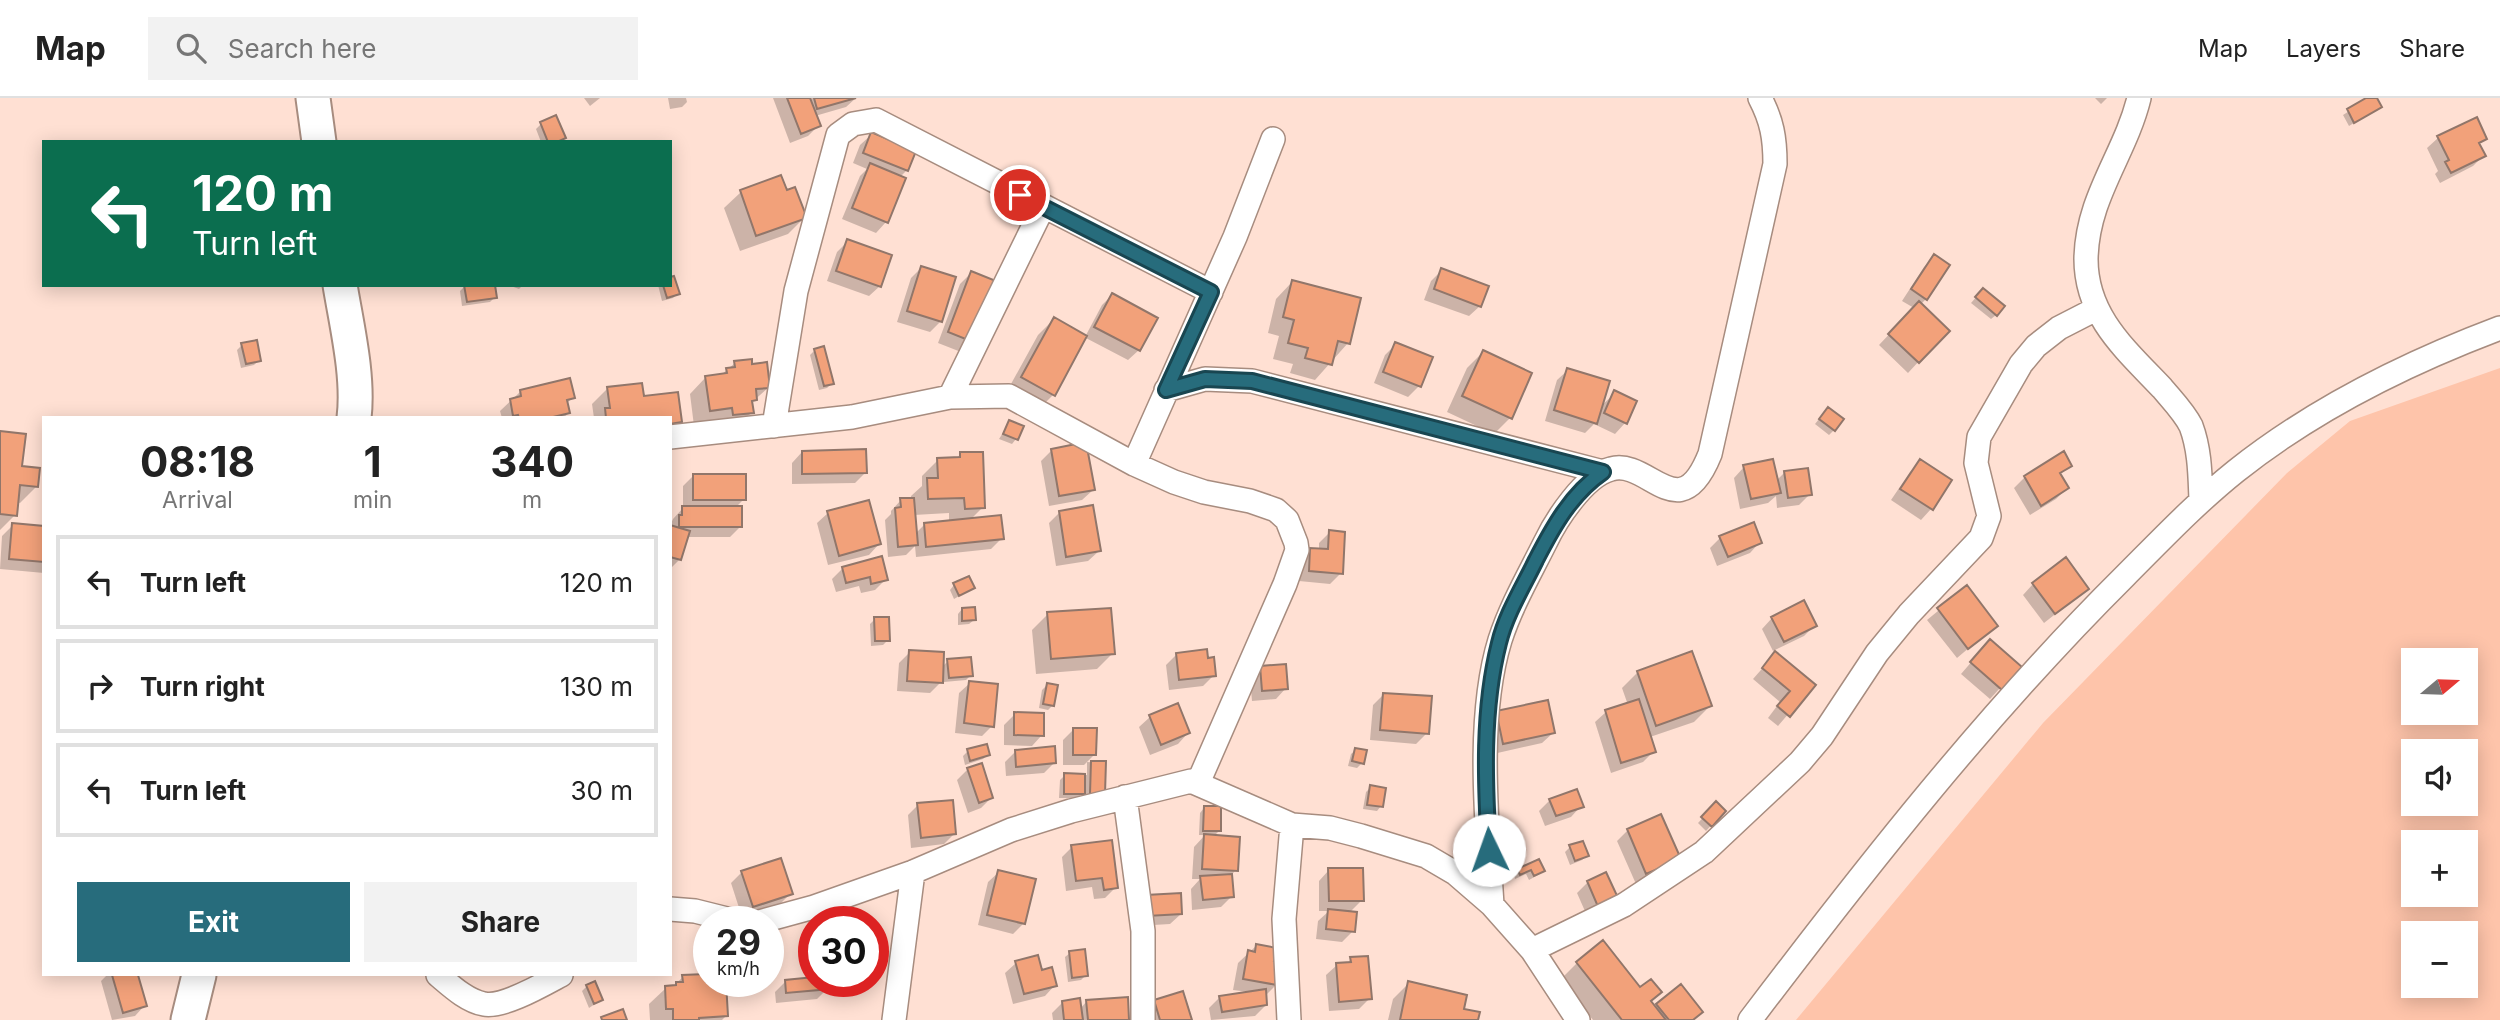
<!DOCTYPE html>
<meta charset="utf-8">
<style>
body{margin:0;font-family:Inter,sans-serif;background:#f2f2f2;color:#222;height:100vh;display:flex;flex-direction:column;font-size:26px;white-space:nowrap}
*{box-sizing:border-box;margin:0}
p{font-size:23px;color:#767676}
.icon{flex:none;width:38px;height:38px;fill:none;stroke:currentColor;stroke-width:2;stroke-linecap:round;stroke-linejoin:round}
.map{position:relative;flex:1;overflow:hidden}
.details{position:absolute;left:42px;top:318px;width:630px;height:560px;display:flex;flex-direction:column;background:#fff;border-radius:0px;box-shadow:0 4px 18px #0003}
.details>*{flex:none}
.hud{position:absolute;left:42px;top:42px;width:630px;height:147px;border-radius:0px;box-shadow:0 4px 18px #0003;background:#0b6e4f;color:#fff;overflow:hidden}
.needle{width:46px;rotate:71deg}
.fabs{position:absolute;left:2401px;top:550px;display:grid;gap:14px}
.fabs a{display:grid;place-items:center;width:77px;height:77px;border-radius:0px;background:#fff;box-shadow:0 4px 18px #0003;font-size:35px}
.speed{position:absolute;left:693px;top:808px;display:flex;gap:14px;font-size:35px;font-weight:700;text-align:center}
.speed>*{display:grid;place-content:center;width:91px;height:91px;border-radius:50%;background:#fff;box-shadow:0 4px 18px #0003;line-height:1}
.speed small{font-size:18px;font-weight:400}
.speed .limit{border:10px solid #d22;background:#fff;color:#111}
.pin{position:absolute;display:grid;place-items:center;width:60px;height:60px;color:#fff;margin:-30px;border:4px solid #fff;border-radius:50%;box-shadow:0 2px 7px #0007}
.me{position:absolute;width:77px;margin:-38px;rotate:357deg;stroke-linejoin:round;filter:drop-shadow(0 0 5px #0008)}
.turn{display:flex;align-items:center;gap:24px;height:147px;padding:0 35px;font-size:32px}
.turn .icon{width:91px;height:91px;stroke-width:2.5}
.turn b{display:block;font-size:49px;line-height:60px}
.eta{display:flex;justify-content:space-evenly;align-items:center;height:119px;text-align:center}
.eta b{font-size:42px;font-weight:700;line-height:49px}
.primary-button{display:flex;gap:14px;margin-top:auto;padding:14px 35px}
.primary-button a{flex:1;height:80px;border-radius:0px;background:#276c7c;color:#fff;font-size:28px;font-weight:700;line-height:80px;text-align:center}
.primary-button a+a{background:#f2f2f2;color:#222}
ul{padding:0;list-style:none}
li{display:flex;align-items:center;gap:21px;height:94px;margin:0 14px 10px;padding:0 21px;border:4px solid #e0e0e0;border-radius:0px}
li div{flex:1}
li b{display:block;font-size:26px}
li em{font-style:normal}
header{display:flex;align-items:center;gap:42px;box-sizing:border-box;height:98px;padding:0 35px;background:#fff;border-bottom:2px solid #e0e0e0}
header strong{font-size:33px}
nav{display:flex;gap:38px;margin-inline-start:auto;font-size:24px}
.search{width:490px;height:63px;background:#f2f2f2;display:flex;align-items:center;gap:18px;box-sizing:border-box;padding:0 24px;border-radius:0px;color:#767676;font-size:26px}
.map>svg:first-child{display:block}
</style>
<header>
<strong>Map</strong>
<div class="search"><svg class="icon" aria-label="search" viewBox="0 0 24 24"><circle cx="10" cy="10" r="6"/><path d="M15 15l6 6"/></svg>Search here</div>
<nav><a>Map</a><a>Layers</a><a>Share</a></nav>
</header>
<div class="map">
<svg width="2500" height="922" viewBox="0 0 2500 922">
<rect width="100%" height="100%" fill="#ffe0d3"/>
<path fill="#fec4aa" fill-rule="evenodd" d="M2500,270V922H1796L2043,625L2287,375L2350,323ZM2413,562H2466V614H2413ZM2413,653H2466V705H2413ZM2413,744H2466V796H2413ZM2413,835H2466V887H2413Z"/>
<path fill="#0003" fill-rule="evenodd" d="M584,0H600L590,8Z
M668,0H686L687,4L682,9L670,11Z
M773,0H856L846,9L815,18L819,27L808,38L790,45Z
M2095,0H2107L2101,6Z
M2370,0H2375L2380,9L2349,28L2343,17Z
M556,19L564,39L560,44H541L536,31L541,26Z
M871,37L907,72L900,79L886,124L876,135L842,121L860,78L867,71L853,65L860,47Z
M2438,40H2485L2479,47L2484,57L2473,68L2440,85L2435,76L2438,73L2427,50Z
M780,79L786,95L805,119L788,136L740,153L724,110L741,94Z
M848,143L880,188L869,198L827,183L837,154Z
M1934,159L1926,201L1920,207L1947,233L1908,275L1879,247L1914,210L1902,203L1924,169Z
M921,170L941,223L930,234L897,224L911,180Z
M1442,172L1480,208L1469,218L1424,202L1431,183Z
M971,175L994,184L961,254L938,245L960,186Z
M1292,184L1348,245L1315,282L1290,275L1293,266L1273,261L1279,238L1268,235L1276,201Z
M508,187H523L519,191Z
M658,187H670L678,195L673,200L662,203Z
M465,188L495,199L490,204L462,208L460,193Z
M1112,197L1139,252L1128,262L1084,239L1053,297L1037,313L1006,295L1038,237L1054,221L1085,239L1102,207Z
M1978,197L1996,217L1991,221L1971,205Z
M1396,246L1430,260L1419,288L1408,299L1374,285L1385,257Z
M242,247L259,262L254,267L241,270L237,252Z
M815,252L832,285L827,290L819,292L810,257Z
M1483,254L1510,320L1494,336L1447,314L1467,270Z
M735,265L751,268L769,289L751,305L752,314L736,330L694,328L690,296L706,279L721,277Z
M1568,272L1600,309L1615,295L1625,325L1615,336L1594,326L1585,335L1545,323L1557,282Z
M608,290L680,324L670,333V320H594L592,306Z
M521,293L573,299L566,306L569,315L563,320H502L500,313Z
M1823,316L1834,332L1829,337L1815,326Z
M1010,324L1016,341L1012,346L999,341Z
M0,334L20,369L36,389L20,405L17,404L15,417L0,432Z
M1052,352L1093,392L1082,402L1049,408L1041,363Z
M802,354L865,375L855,385L792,386V365Z
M961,356L983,409L970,422L1002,440L991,451L916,459L915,448L906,457L888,459L885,422L891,416V413L901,402L911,401V398L922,388V378L938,362L955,361ZM949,415V424L924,427L915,436L914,417Z
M2063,356L2070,367L2059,378L2067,390L2056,401L2030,417L2014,390L2025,379Z
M1921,363L1950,383L1931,411L1921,422L1891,402L1910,374Z
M1744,369L1776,383L1785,374L1810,396L1799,407L1777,410L1776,398L1768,405L1740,411L1734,380Z
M694,377L744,401L735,410L740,429L730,439H686L680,461L670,471V428L673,421L683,410V388Z
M1060,414L1099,453L1088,463L1056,468L1049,425Z
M828,415L879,446L869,457L828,467L817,425Z
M13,427L44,430V475L0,471L2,438Z
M1330,434L1341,475L1330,486L1299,483L1300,462L1311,452H1319V445Z
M1720,440L1760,444L1750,455L1717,468L1710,450Z
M843,470L886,481L875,492L861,495L859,488L836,494L832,481Z
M2033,486L2087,491L2044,525L2023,497Z
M954,487L973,490L954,501L950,492Z
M1966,490L1995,528L1957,560L1927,522Z
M962,511L974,522L969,526L958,527V516Z
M1048,516L1113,555L1097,571L1036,576L1032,532Z
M1772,520L1815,527L1804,538L1773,553L1762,531Z
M875,521L888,542L883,547L871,548L870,526Z
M910,554L942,569L948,563L971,577L966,582L944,584V575L942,576L941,584L930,595L897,593L899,565Z
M1980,554L2019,569L1990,601L1961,576Z
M1177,556L1214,577L1203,588L1169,592L1166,567Z
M1775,556L1813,587L1778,628L1768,620L1780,604L1753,581Z
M1261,570L1286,590L1276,601L1252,603L1250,580Z
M1638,574L1710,608L1694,624L1650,639L1654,653L1643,664L1611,675L1595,624L1606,614L1628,607L1622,590Z
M970,585L992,628L982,638L955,635L959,595Z
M1047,587L1053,607L1048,612L1039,610L1042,592Z
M1384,596L1427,635L1416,646L1370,642L1373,607Z
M1497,615L1553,635L1542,645L1493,656Z
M1015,616L1042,637L1032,648L1004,647V627Z
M1150,619L1188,635L1178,646L1150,657L1139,629Z
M1074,631L1095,656L1087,664L1104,665V695L1086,700V692L1078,700H1059L1060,682L1065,677H1087V664L1084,667H1063V642Z
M1356,652L1362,665L1357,670L1348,668L1351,656Z
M968,653L988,657L983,661L965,667L963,658Z
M1015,654L1055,664L1044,675L1006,678L1005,664Z
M968,671L991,700L981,710L968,715L957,682Z
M1371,689L1381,708L1377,713L1363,711L1366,694Z
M1550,702L1581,708L1571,719L1545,728L1539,713Z
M1716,706L1724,713L1706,733L1698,725Z
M918,707L954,736L944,746L911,750L908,717Z
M1204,710L1219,733L1213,739L1236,772L1230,778L1232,798L1221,809L1192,812L1191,791L1200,781H1192L1194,749L1205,737H1199L1200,715Z
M1628,732L1668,771L1636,786L1617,743Z
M1072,749L1116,789L1105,800L1094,801L1092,789L1066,793L1062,759Z
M1570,749L1587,757L1582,762L1570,767L1565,754Z
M1538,763L1543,773L1538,777L1529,782L1526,776L1515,781L1514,777L1518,772Z
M1329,772L1362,802L1349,815L1353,833L1342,844L1316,841L1318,823L1329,813H1319V783Z
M742,774L791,795L780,806L742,819L731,785Z
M999,774L1024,825L1013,836L978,827L988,784Z
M1588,784L1617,802L1588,820L1577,795Z
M1179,797L1181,816L1170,826L1137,828Z
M1257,847L1272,864L1276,887L1265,898L1266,907L1255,918L1211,922L1209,910L1220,899L1249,894L1233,892L1238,865Z
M1070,855L1086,877L1081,882L1068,884L1065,859Z
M1351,861L1370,900L1359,911L1329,913L1326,877L1337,867L1346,866Z
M1016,865L1041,874L1055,887L1045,898L1013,906L1005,875Z
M1577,865L1650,904L1654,910L1657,907L1692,922H1593L1561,881Z
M107,877H137L145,907L135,918L112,922L101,883Z
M683,879L705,886L726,918L722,922H650L649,906L666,890L672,889Z
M786,883L828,884V890L817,901L776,905L775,894Z
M1409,885L1462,912L1476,922H1388L1393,901Z
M587,888L601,902L589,910L582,893Z
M1087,903L1128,922H1053L1052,915L1063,904L1080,911Z
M1155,904L1190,922H1147L1145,914Z"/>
<path fill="#f2a17a" stroke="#91766a" stroke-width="2" d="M787,0H810L821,28L801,36Z
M814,0H856L817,11Z
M2366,0H2377L2382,9L2354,25L2347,11Z
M556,17L566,40L557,44H548L540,24Z
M2477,19L2487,41L2479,45L2486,58L2451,75L2445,64L2449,62L2437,38Z
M871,34L916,53L908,73L863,55Z
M870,65L906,80L888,125L852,110Z
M781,77L787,92L795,89L807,120L756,138L740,92Z
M847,141L892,157L881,189L836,173Z
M1934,156L1950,167L1927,202L1911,191Z
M921,168L956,179L942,224L907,213Z
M1441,170L1489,188L1481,209L1434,191Z
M971,173L996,183L973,244L948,234Z
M674,178L680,196L667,200L663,187H670V179Z
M1292,182L1361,200L1350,246L1338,243L1332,267L1305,260L1308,250L1288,245L1294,222L1283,219Z
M464,187H495L497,200L467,204Z
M1983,190L2005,208L1997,218L1975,199Z
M1112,195L1158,220L1140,253L1094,229Z
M1919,203L1950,233L1919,265L1888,236Z
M1054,219L1087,238L1055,298L1021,279Z
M257,242L261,263L246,266L241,245Z
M1395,244L1433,259L1421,289L1383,274Z
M824,248L834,286L824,288L814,251Z
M1483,252L1532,275L1512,321L1462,298Z
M752,261V266L767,264L770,290L756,291L757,302L752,303L754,315L733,317L732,310L710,313L705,278L727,275L726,270L735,269L734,263Z
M1567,270L1610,283L1597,326L1554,312Z
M570,280L575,300L567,302L570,315L549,320H519L518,317L513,318L510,301L521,298L520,292Z
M642,285L644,298L678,294L682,324L670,326V320H606L605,310H610L607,289Z
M1614,292L1637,303L1627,326L1604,315Z
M1828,309L1844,321L1835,333L1819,321Z
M1009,322L1024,328L1018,342L1003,336Z
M0,333L26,336L22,368L40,370L38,389L20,387L17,418L0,416Z
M1086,344L1095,392L1059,398L1051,351Z
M866,351L867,375L802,376V353Z
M2064,353L2072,368L2060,375L2069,390L2041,408L2024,378Z
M960,354H983L985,410L965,411L964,400L928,401L927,380H938L937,360L960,359Z
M1773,361L1781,395L1751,401L1743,367Z
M1920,361L1952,382L1933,412L1900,391Z
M1808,370L1812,397L1788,400L1784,373Z
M693,376H746V402H693Z
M900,400H914L918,447L898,449L895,410L901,409Z
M869,402L881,446L839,458L827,413Z
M1093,407L1101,453L1066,459L1059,413Z
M682,408H742V429H679V417H682Z
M1001,417L1004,441L926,449L924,425Z
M1754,424L1762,445L1728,459L1719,438Z
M12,425L44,428V464L9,461Z
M670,427L690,433L681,462L670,459Z
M1329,432L1345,434L1343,476L1309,473L1310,450L1328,451Z
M882,458L888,482L871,486L870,479L846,485L842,469Z
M2066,459L2089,491L2055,516L2032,485Z
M969,478L975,490L959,498L953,485Z
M1967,487L1998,528L1968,551L1937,510Z
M1804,502L1817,528L1784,544L1771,519Z
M975,509L976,522L962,523V510Z
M1111,510L1115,556L1051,561L1047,514Z
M874,519H889L890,543H875Z
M1990,541L2022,569L2002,592L1970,564Z
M1207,551L1208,560L1214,559L1216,578L1179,582L1176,555Z
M909,552L944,554L943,585L907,583Z
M1692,553L1712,608L1656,628L1637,573Z
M1775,553L1816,587L1790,619L1777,608L1790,593L1762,570Z
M971,559L973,578L949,580L947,561Z
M1286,566L1288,591L1262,593L1260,568Z
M969,583L998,586L994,629L964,625Z
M1047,585L1058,587L1054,608L1043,606Z
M1383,595L1432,598L1429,636L1380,632Z
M1639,601L1656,654L1621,665L1605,612Z
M1548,602L1555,635L1503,646L1496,613Z
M1178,605L1190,635L1161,647L1149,617Z
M1014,614L1044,615V638L1014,637Z
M1073,630H1097L1096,657H1073Z
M987,646L990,657L970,663L967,651Z
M1055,648L1056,665L1016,669L1015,652Z
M1355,650L1367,652L1364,666L1352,663Z
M1091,663H1106L1105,696H1090Z
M982,665L993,700L979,705L967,670Z
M1064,675L1085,676V696H1064Z
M1370,687L1386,690L1383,709L1367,707Z
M1577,691L1584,709L1556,718L1549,701Z
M953,702L956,736L921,740L917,705Z
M1716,703L1726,713L1712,729L1701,719Z
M1204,708H1221V733H1203Z
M1661,716L1681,761L1646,776L1627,731Z
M1204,736L1240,739L1238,773L1202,771Z
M1112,742L1118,790L1104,792L1102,780L1076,783L1071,747Z
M1583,743L1589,758L1575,763L1569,747Z
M781,760L793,796L753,809L741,773Z
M1539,761L1545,773L1534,778L1531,772L1520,777L1517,771Z
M1328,770H1363L1364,803H1329Z
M998,772L1036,781L1025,826L987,817Z
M1606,774L1619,802L1599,811L1587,783Z
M1232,776L1234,799L1203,802L1200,778Z
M1181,795L1182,816L1147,818L1146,797Z
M1328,811L1357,814L1355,834L1326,831Z
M1603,842L1640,889L1651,881L1662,894L1651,903L1666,922H1622L1576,864Z
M1256,846L1277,850L1274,863L1281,864L1277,887L1243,881L1248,852L1255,854Z
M1085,851L1088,878L1072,880L1069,853Z
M1038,857L1042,872L1052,869L1057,888L1024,896L1015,863Z
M1368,858L1372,901L1339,904L1336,865L1351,864L1350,859Z
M706,876V884H726L728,918L699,920V922H673V911H666L665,888L676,887V884H683L682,877Z
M112,877H138L147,908L123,915Z
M814,879V884H829L830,891L786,895L785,882Z
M595,883L603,902L594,906L586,887Z
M1408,883L1467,897L1464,911L1480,914L1478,922H1400Z
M1681,886L1703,914L1693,922H1669L1656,906Z
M1266,891L1267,907L1222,914L1219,898Z
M1183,893L1192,922H1160L1154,902Z
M1128,899L1129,922H1088L1086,902Z
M1080,900L1083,922H1064L1062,903Z
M623,911L627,922H602L601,919Z"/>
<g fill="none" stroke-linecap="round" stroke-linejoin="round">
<defs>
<path id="street" d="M2139,0C2125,57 2087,99 2086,161C2086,218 2125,251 2162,290C2172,302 2184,314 2191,328C2200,352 2200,377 2201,402
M1166,292L1205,281L1252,283L1603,374
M950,299L1043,109
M774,328L796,193L838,37L853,26L876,22L1211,194
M670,339L852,319L950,299L1009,298L1134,366L1174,384L1204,394L1250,403L1276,412L1287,422L1296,445L1297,452L1285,486L1198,685
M1134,366L1235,139L1273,41
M1125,699L1143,833V922
M1492,807C1487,726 1476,620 1500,542C1511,508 1529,477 1545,445C1556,422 1584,378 1611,371C1649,360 1679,433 1710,356L1775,66C1775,40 1772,23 1760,0
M670,811L695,813L739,824
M759,824L814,809L913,774L1011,732L1071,713L1191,683L1292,727L1330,730L1361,738L1426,758L1455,775L1492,807L1532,852L1578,922
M1532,852L1624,807L1704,754L1800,664L1822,638L1877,555L1909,516L1981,440L1989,418L1976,365L1979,339L2021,266L2036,248L2059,230L2096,211
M438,877C451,888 467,903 484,906C503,910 544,886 561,877
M894,922L913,774
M1289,922L1284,821L1292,727
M1750,922C1867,768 1987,615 2125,478C2161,442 2196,405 2236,373C2314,311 2407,265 2500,230"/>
<path id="secondary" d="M313,0L319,44
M340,187C347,229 359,279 354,320
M188,922L199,877"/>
</defs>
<use href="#street" stroke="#a78c7f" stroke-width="26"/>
<use href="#secondary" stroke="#a78c7f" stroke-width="37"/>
<use href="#street" stroke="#fff" stroke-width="23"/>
<use href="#secondary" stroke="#fff" stroke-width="33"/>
</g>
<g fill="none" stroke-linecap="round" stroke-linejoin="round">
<defs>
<path id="route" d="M1020,97L1211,194L1166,292L1205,281L1252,283L1603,374C1571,396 1553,429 1536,462C1523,489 1506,516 1499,545C1482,612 1485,684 1489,752"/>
</defs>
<use href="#route" stroke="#194651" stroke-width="18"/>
<use href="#route" stroke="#276c7c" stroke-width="12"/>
</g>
</svg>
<div class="fabs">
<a><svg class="needle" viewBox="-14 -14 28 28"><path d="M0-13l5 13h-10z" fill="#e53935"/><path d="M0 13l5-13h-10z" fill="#767676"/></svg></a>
<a><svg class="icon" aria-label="sound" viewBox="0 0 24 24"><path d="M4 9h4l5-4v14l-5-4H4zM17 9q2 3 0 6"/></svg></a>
<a>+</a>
<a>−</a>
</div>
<div class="speed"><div>29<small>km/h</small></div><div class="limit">30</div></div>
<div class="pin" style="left:1020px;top:97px;background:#d93025"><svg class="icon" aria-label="arrive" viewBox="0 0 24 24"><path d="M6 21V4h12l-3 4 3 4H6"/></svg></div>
<svg class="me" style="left:1489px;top:752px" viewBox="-20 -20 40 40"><circle r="19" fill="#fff"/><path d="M0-13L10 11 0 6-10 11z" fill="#276c7c"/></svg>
<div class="hud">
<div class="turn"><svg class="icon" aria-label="left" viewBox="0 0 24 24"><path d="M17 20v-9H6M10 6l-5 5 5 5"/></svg><div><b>120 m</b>Turn left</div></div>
</div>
<section class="details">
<div class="eta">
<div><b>08:18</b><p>Arrival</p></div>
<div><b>1</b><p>min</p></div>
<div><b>340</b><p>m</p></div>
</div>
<ul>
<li><svg class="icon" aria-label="left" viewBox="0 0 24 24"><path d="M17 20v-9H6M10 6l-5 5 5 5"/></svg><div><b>Turn left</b></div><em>120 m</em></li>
<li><svg class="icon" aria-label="right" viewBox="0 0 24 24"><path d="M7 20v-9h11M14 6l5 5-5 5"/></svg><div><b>Turn right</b></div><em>130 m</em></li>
<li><svg class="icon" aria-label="left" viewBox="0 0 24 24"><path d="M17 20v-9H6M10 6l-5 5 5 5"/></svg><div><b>Turn left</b></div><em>30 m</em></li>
</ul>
<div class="primary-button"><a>Exit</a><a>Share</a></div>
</section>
</div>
